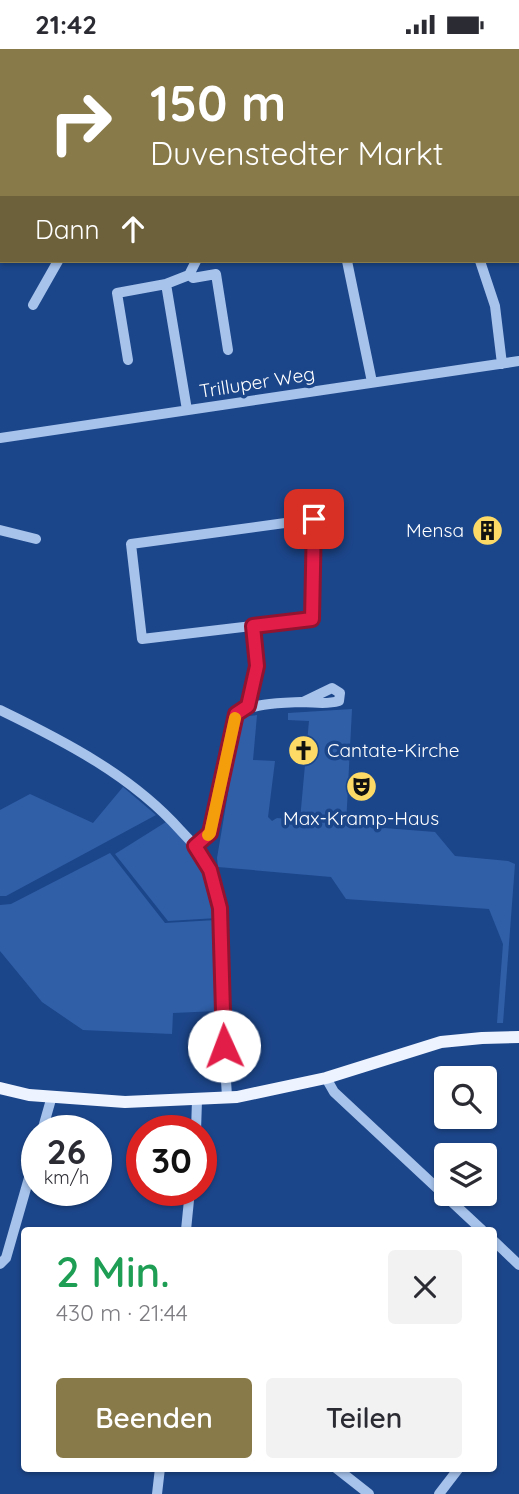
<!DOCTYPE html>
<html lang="de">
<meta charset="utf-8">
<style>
body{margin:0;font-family:Quicksand,sans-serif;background:#f2f2f3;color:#2b2b33;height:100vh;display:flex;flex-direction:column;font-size:26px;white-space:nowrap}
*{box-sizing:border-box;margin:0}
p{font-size:23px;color:#7c7c81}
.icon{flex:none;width:38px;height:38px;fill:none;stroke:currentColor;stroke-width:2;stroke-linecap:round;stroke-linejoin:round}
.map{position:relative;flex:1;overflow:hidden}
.details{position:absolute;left:21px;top:1178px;width:476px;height:245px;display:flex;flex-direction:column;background:#fff;border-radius:7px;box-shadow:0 2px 5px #0004}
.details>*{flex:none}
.top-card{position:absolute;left:0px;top:0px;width:520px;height:214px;box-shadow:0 2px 5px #0004;background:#897a4a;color:#fff;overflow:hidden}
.fabs{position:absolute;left:434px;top:1017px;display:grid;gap:14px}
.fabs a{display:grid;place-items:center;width:63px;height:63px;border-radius:7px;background:#fff;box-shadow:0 2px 5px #0004;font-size:35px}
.speed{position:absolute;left:21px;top:1066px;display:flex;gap:14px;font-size:35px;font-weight:700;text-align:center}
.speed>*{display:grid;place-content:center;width:91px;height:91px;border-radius:50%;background:#fff;box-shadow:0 2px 5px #0004;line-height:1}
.speed small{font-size:18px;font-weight:400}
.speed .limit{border:10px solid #d22;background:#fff;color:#111}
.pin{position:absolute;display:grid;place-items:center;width:60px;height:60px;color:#fff;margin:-30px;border-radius:14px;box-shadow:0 4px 10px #0006}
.me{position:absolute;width:77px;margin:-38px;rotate:358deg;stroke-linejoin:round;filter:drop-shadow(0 0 5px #0008)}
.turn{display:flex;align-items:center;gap:24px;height:147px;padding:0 35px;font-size:32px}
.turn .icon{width:91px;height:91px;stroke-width:2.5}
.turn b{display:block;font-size:49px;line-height:60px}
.then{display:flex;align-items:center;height:66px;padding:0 35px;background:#0003;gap:14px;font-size:26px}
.round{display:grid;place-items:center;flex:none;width:74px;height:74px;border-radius:7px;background:#f2f2f3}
.overview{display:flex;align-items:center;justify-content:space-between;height:119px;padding:0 35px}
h1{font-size:42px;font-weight:600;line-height:52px;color:#1e9e55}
.action{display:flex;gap:14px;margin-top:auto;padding:14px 35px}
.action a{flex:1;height:80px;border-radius:7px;background:#897a4a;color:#fff;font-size:28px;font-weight:600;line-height:80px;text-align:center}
.action a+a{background:#f2f2f3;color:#2b2b33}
.status{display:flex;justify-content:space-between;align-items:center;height:49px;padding:0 35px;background:#fff;direction:ltr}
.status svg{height:19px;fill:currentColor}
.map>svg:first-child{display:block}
</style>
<div class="status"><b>21:42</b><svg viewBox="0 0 49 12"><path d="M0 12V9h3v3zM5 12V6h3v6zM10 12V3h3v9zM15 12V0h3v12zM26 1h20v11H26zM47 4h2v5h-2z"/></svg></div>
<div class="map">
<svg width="519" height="1445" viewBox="0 0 519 1445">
<rect width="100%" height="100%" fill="#1c468a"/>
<path fill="#305fa8" d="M352,660L346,776L435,783L455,807L508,812L515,815L503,974H497L503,895L489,860L346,850L331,828L218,818L217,809L241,668L257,666L253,711L275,712L268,768L272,772L277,769L300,771L309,672L288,671V664Z
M123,738L156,766L6,847H0V761L30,745L93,774Z
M166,773C195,800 216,828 217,869L168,872L115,805Z
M110,804L165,874L216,871L217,962L173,964L172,985L83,981L42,953L0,902V856L11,855Z"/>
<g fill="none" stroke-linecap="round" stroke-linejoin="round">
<path stroke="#a7c3ec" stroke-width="10" d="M339,0V2
M512,0L515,2
M0,174L2,175
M347,212L372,333
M480,212L495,257L502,315
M189,226L193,229L216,225L228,301
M166,235L187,361
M33,256L58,212
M128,311L117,244L166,235L189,226L196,212
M0,389L519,312
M314,470L312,570L142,590L131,495Z
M0,481L36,490
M248,658L257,617L253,577
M0,661C66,693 132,727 181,782C192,793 203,806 210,820C230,864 221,927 222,974C223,999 226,1024 227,1049
M195,797L210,784L236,665C254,654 279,654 301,653C315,653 325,656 339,652L340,644L332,639L303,653
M326,1029L334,1043L482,1181
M42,1082L52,1047
M196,1082L197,1051
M186,1181L190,1141
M494,1192L519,1216
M0,1215L6,1209L37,1101
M336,1419L369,1445
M157,1445L160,1419
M439,1445L459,1419"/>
<path stroke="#edf3ff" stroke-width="12" d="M0,1039L29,1046L125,1053L237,1048L326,1029L441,993L482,989L519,988"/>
</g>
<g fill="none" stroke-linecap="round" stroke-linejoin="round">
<defs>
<path id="route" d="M224,997L220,859L210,821L195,797L210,784L236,665L248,657L257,617L253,577L312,570L314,470"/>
</defs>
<use href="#route" stroke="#92132f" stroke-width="18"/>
<use href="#route" stroke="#e11d48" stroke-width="12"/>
<path stroke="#f59e0b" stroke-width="12" d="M208,786L210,784L235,669"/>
</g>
<defs>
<symbol id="building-disc" viewBox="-11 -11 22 22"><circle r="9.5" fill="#fcda65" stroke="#1c468a"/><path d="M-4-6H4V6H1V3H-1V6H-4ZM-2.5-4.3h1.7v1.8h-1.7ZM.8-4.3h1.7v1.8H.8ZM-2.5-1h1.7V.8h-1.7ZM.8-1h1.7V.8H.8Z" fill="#111"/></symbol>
<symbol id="church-disc" viewBox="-11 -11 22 22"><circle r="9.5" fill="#fcda65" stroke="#1c468a"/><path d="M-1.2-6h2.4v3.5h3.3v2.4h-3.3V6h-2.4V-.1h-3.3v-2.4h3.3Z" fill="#111"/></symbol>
<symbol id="theatre-disc" viewBox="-11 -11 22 22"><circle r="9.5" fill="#fcda65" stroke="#1c468a"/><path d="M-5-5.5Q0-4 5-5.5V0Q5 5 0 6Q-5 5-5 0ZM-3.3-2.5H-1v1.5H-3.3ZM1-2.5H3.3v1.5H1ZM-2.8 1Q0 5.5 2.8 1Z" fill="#111"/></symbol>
</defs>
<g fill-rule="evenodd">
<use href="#building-disc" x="470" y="464" width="35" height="35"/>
<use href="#church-disc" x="286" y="684" width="35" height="35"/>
<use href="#theatre-disc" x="344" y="720" width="35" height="35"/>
</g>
<g text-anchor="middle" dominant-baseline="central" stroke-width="7" stroke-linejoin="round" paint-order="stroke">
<g font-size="19" fill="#fff" stroke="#1c468a">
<text transform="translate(257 333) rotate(-9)">Trilluper Weg</text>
</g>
<g font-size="19" fill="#fff" stroke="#1c468a" text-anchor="end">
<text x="464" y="481">Mensa</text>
<text x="327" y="701" text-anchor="start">Cantate-Kirche</text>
<text x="361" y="769" text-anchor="middle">Max-Kramp-Haus</text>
</g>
</g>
</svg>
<div class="fabs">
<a><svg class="icon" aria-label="search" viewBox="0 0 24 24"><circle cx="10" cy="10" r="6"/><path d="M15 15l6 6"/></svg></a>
<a><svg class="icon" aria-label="layers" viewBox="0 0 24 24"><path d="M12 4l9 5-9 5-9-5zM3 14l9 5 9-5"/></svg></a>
</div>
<div class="speed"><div>26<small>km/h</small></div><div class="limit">30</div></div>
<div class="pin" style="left:314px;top:470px;background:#d93025"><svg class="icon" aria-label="arrive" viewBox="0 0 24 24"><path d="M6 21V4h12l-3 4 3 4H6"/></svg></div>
<svg class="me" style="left:224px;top:997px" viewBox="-20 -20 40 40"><circle r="19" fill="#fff"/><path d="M0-13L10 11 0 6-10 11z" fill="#e11d48"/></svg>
<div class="top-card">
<div class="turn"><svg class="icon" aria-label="right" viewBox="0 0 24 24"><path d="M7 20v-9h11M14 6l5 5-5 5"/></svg><div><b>150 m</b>Duvenstedter Markt</div></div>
<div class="then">Dann<svg class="icon" aria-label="ahead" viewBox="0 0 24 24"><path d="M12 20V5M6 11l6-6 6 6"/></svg></div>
</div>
<section class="details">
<div class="overview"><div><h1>2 Min.</h1><p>430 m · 21:44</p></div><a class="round"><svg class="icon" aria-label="close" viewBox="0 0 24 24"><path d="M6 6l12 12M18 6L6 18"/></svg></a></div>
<div class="action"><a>Beenden</a><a>Teilen</a></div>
</section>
</div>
